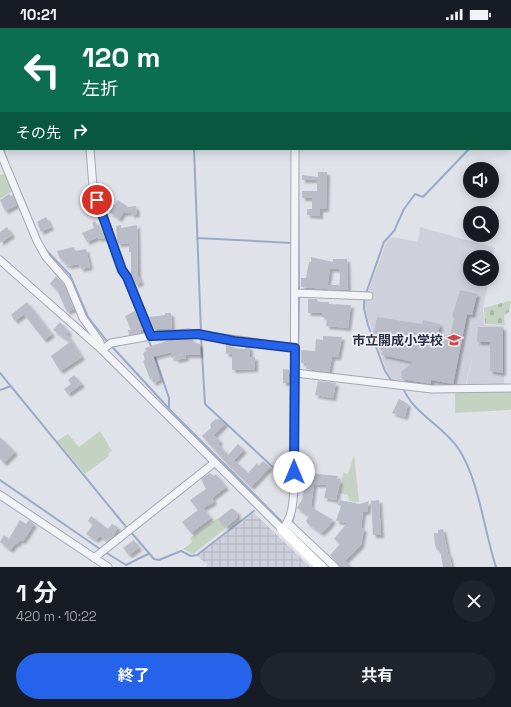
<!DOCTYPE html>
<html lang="ja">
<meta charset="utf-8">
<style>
body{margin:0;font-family:"Space Grotesk","Noto Sans JP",sans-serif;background:#20242c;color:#f1f3f6;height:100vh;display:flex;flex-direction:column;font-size:15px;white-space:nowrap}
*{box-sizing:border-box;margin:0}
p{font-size:13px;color:#9ea1a6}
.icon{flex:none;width:22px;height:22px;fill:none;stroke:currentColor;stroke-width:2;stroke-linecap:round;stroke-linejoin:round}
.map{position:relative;height:539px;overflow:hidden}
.panel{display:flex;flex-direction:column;background:#171b24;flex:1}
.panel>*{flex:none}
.guide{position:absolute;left:0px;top:0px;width:511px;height:122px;box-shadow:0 2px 10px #0003;background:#0b6e4f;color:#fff;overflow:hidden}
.buttons{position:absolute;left:463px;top:134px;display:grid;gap:8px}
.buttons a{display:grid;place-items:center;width:36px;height:36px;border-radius:50%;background:#171b24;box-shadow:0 2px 10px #0003;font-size:20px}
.pin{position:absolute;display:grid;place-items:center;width:34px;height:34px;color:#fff;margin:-17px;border:2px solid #fff;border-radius:50%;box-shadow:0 1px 4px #0007}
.me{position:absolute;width:44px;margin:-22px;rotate:0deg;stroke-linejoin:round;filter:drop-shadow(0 0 3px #0008)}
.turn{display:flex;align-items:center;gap:14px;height:84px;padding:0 16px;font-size:18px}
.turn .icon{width:52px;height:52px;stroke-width:2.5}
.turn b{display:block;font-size:28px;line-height:34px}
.then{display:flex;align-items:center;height:38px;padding:0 16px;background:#0003;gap:8px;font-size:15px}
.round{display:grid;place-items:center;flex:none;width:42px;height:42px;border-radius:21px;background:#20242c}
.headline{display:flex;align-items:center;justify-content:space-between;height:68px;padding:0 16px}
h1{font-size:24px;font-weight:700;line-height:30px}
.action{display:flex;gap:8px;margin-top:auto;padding:8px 16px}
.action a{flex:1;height:46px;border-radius:24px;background:#2563eb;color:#fff;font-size:16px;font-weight:700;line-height:46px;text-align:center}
.action a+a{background:#20242c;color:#f1f3f6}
.status{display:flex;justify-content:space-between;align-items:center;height:28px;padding:0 20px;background:#171b24;direction:ltr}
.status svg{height:11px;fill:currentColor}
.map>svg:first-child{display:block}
</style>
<div class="status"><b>10:21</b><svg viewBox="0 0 49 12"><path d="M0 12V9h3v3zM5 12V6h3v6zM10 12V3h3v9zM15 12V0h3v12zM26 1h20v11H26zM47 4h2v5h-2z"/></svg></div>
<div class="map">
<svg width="511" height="539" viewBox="0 0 511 539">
<defs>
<pattern id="industrial-grid" width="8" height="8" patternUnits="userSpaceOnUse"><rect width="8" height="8" fill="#ced1db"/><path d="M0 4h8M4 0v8" fill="none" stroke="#b1b4bd"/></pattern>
<pattern id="cemetery-stones" width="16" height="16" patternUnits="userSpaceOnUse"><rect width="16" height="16" fill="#c3d2c1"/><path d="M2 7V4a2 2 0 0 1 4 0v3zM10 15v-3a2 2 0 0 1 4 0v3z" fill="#a8b5a7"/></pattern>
<filter id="shadow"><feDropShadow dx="3" dy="3" stdDeviation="1" flood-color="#0004"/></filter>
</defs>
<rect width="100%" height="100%" fill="#e0e2e9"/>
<path fill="#ced1db" d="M420,199L495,220L492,235V229H470V251H489L483,280L484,297L504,298V357L466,358L473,326L465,358L446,359L403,356L402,353L392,351L386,341L365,282V272L387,213L392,209L418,214Z"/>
<path fill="url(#industrial-grid)" d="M254,485L310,539H206L208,537L197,528Z"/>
<path fill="#c3d2c1" d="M7,144L14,162L0,171V146L1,147Z
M455,362H511V380L510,382L455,385Z
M100,403L112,423L108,426L109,428L85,446L57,413L68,406L79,419Z
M354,427L359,474L349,473L348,467L340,465L343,445L348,446Z
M218,490L226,500L193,526L183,521L192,514L190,510Z"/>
<path fill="url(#cemetery-stones)" d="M509,273L511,274L509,284L504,287L505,297L485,296L484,280Z"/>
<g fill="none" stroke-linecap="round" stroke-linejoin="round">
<path stroke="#9baac8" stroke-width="2" d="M191,0V1
M0,114L1,117
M3,121L5,127
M194,121L201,304
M298,135L299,263
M197,210L292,215
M46,222L70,247L88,289L106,312L173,385L284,496
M141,292L146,306
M201,309L205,376L290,455
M148,311L152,320
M154,326L169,370V380
M0,345L127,500
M402,355L391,352L385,343L368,297L364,281V271L384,214L394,203L404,181L415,166L423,169L469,121
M403,360C413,385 443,398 458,420C479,451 484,503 496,539
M0,362L11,358
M0,452L100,521
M0,463L14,472
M296,476L299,267
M292,496L294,487
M130,503L154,531L159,532L181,523L191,528L197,527L254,483
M105,524L126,537L148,526"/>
</g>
<path fill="#babdc8" filter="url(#shadow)" d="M318,144H327L326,181H320V188L307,187V181H312V170H302V163H317V152H302V147L318,149Z
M9,166L11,168L13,167L17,177L5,183L0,172Z
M118,172L128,179L136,178L137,186L131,187V184L123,185L119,191L109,184Z
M46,189L51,199L41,204L37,194Z
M95,193L104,210L99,211L98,209L87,214L82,205L94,200L92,195Z
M121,197V200L137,197L138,247L141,254L136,257L131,246V224H129V215L118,216L117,213L116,198Z
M7,199L12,207L0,215V204Z
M74,219L75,223L86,221L90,239L81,241L79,236L68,238V236L65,237L63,231H60L57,223Z
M311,229L333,234V231H347L348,262H339L340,247L339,241H330L328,254V257H339V262L301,259V250H306L309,234H311Z
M56,248L64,257L74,281L67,284L57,262L50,256Z
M460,262L477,266L472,287L467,286L453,356L431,352V356L402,351L401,344L413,334L382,327L384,319L378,318L372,303H374L377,289L422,296L423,292L440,296L438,306L450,308L454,290L452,289Z
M308,271H317L318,274H329V276L351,277L348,300L326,298L327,290L322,289V285H308Z
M27,274L52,306L44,312L24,286L15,293L11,287Z
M135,283L143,302H141V305L129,307L128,302H131L125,288Z
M165,285H171L172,300L154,301L149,289L165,287Z
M60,294L69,304L67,306L82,329L60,343L51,328L70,314L53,302Z
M478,299H503V345L490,343V314H477Z
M323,308L342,309L338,329H332L329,344L306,341L307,335H301V322L315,323L316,311L323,312Z
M188,310L193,311V314L200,316V327H185L186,330L176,332L175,329L171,330V324L153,329L160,352L153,355L152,350L150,351L143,333L145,332L143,325L146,323L145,320L173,311Z
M226,316H231V320L245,321V318L250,319V329H255V341L232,342V326H226Z
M283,341L289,342V355H283Z
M74,347L82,356L68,366L64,361L71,356L68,352Z
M318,353L336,355L333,370L315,367Z
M399,371L408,376L405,389L392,385Z
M219,390L225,396L214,407L220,413L218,416L228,427L238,416L244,422L234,432L248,445L257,435L259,437L263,433L270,439L251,459L229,438L202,408L211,400L210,396L216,391L217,392Z
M0,409L15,424L4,435L0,431Z
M210,445L214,448L216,446L226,459L212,470L214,474L203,480L211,490L191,505L182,494L198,482L190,472L206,461L201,451Z
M307,445L338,448L337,452L340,453L336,472L324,470L327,457L314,456L311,479L333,492L328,499L321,505L308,496L306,493L309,488L297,480L302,472Z
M339,472L360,476L369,473L367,484H363L361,500L364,501L361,517L345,533L352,539H340L330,527L340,516L334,511L347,495L336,493L341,478L338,477Z
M379,472L381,507H373L371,473Z
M232,480L238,485L237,486L238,489L226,499L218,491Z
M91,488L108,501L112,496L118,499L113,509L107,513L100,508L96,512L86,506L93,497L88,493Z
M20,492L26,496L29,492L34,496L23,513L20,512L17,516L16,515L10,522L0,514L4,507L9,511Z
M443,501L448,526H449L452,539H443L440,522H437L435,517L434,505H438V502Z
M134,512L139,520L129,527L123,520Z"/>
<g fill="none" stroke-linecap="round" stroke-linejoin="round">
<defs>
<path id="street" d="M83,0V1
M293,0V1
M475,0L480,1
M510,7H511
M90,121L93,159L122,242L127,249L151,308
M0,124L37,213L46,229L68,254L83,290L100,314L101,321
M0,232L102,322L282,501C293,490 293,474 294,459L295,121
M296,265L369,268
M102,322L111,315L151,308L188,305L295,320
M295,345L432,361L511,360
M0,467L108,539
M288,495L335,539
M94,530L214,435"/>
</defs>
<use href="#street" stroke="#a5a8b3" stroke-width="9"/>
<use href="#street" stroke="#f2f3f7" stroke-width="7"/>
<path stroke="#fff" stroke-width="10" d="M282,501L321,539"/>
</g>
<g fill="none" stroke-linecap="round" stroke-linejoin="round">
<defs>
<path id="route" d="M97,172L122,242L127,249L151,308L198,306L234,313L295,320L294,444"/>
</defs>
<use href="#route" stroke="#184099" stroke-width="10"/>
<use href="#route" stroke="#2563eb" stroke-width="7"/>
</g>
<defs>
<symbol id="school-bare" viewBox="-9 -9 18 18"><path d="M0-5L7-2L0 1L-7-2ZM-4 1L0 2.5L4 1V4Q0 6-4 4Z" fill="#cb4847" stroke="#eff1f6" stroke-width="2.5" paint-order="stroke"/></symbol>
</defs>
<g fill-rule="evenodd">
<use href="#school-bare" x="444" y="302" width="20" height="20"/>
</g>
<g text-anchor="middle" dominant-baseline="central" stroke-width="3.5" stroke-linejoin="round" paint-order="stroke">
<g font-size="13" font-weight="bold" fill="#292e40" stroke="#eff1f6" text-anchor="end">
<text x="443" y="312">市立開成小学校</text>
</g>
</g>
</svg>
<div class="buttons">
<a><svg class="icon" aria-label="sound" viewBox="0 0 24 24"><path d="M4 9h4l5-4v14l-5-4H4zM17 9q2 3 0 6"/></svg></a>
<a><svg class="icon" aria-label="search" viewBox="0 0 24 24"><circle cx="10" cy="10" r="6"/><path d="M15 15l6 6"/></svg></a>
<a><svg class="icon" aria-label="layers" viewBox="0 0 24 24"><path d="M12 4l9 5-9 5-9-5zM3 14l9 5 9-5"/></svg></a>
</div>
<div class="pin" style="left:97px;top:172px;background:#d93025"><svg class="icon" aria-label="arrive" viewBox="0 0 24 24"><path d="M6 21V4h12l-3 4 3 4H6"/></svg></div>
<svg class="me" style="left:294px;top:444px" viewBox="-20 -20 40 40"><circle r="19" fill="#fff"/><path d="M0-13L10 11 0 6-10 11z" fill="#2563eb"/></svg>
<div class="guide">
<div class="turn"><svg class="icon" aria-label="left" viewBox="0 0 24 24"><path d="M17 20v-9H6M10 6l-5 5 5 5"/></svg><div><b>120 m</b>左折</div></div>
<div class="then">その先<svg class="icon" aria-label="right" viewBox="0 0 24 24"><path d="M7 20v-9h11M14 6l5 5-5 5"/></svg></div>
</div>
</div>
<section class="panel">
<div class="headline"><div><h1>1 分</h1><p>420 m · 10:22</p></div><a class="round"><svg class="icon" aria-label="close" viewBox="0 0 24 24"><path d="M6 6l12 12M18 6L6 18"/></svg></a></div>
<div class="action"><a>終了</a><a>共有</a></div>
</section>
